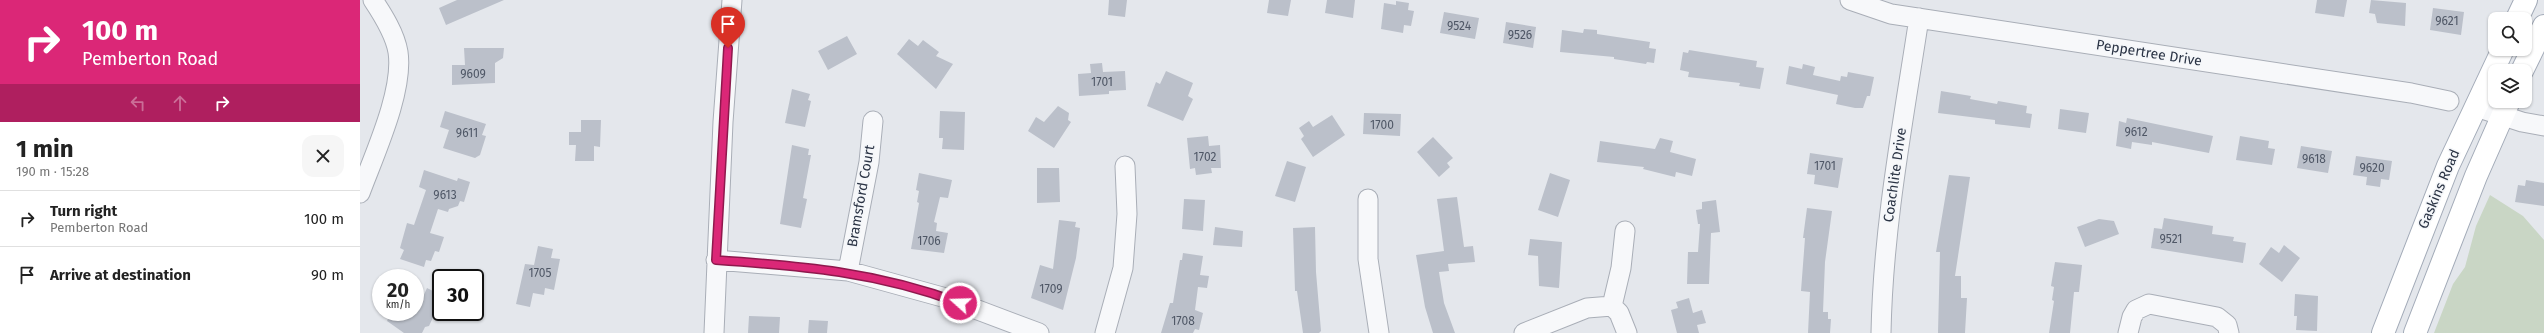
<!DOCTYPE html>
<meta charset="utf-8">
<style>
body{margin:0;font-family:"Fira Sans",sans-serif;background:#f6f6f6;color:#222;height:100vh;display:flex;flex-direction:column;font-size:15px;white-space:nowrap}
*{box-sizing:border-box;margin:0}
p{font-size:13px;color:#767676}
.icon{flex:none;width:22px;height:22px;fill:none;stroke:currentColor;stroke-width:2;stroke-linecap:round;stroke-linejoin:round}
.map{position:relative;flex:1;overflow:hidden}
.side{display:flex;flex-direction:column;background:#fff;width:360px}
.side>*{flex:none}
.banner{background:#db2777;color:#fff;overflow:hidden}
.buttons{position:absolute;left:2128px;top:12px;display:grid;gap:8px}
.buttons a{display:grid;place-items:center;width:44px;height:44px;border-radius:8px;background:#fff;box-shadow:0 1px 3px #0004;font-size:20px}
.speed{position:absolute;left:12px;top:269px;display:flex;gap:8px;font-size:20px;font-weight:700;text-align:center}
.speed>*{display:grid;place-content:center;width:52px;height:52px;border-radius:50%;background:#fff;box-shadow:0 1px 3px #0004;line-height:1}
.speed small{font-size:10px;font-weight:400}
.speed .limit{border:2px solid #111;border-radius:6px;background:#fff;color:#111}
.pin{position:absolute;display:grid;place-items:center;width:34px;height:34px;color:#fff;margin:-41px -17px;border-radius:50% 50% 50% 0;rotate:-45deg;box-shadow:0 0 4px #0007}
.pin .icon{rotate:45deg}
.me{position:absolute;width:44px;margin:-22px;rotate:290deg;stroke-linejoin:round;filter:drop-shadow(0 0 3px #0008)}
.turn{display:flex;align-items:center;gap:14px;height:84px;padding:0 16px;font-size:18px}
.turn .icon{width:52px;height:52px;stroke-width:2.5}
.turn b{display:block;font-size:28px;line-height:34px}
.lanes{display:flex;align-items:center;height:38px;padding:0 16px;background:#0003;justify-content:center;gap:20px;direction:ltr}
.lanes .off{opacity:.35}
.round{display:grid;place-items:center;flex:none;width:42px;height:42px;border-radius:12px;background:#f6f6f6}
.summary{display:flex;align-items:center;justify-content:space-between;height:68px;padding:0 16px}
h1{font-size:24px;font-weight:700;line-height:30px}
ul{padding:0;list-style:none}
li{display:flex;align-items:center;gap:12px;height:56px;padding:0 16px;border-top:1px solid #e0e0e0}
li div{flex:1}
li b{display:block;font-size:15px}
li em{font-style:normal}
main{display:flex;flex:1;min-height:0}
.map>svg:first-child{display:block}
</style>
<main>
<section class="side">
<div class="banner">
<div class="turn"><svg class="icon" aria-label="right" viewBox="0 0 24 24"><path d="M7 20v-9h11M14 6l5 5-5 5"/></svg><div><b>100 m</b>Pemberton Road</div></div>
<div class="lanes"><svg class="icon off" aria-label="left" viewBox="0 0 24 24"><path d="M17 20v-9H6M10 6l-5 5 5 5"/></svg><svg class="icon off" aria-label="ahead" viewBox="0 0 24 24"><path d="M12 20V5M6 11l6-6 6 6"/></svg><svg class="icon" aria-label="right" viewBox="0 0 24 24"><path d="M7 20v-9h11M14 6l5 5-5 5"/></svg></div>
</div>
<div class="summary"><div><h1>1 min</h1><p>190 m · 15:28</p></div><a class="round"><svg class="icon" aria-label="close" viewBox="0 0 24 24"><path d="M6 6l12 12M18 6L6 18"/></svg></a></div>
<ul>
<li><svg class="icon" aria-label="right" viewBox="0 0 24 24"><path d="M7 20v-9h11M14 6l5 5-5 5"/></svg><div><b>Turn right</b><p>Pemberton Road</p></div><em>100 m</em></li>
<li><svg class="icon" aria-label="arrive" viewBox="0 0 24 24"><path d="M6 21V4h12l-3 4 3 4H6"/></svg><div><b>Arrive at destination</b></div><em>90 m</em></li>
</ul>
</section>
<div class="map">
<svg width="2184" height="333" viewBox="0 0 2184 333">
<rect width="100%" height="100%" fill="#e4e7ec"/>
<path fill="#c9d6c5" d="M2130,195L2163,216L2184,240V333H2074L2093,284L2105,267L2116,226Z"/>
<path fill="#bbc0ca" d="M97,0H144L86,25L79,8Z
M749,0H767L765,17L748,15Z
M909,0H931L928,16L907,13Z
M967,0H995L993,18L965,13Z
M1957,0H1987L1984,17L1955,13Z
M2011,0L2046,3L2045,26L2017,23L2015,14L2009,13Z
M1036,1L1049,3L1048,10L1054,11L1051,26L1044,25L1043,33L1021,29L1024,3L1036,5Z
M2073,8L2104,12L2101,35L2070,30Z
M1084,12L1119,18L1115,39L1080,33Z
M1146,22L1176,27L1173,48L1143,43Z
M1224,29L1237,30V34L1290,42L1289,48L1296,49L1294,63L1287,62L1286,64L1254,59V57L1200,52L1202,30L1223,33Z
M487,36L497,54L468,70L458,51Z
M549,39L558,46L563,40L579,52L576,56L593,64L576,89L537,54Z
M104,48H144L143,58L135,63V83L92,85V65H105Z
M1329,50L1397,61L1396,67L1404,68L1400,89L1379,86L1380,83L1328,77L1329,72L1320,70L1323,52L1328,53Z
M742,63L743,72L765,71L766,90L749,91V94L719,96L718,74L731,73L730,64Z
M1443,64L1455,67L1453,75L1480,81L1481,76L1487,77L1488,72L1514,77L1510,96H1507L1503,108H1495L1476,104L1478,95L1426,84L1429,66L1442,69Z
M806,71L833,83L828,96L833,99L823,121L787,106L796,82L800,84Z
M432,89L450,94L448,100L451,101L445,127L425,123Z
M1581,91L1611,96L1610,99L1637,104L1638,101L1667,106L1666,113L1672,114L1670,128L1635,124V120L1578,113Z
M698,106L709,113L708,120L711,122L694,148L668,131L676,117L684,122Z
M1700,109L1729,113L1726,133L1698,129Z
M85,111L126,124L122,135L126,136L120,155L115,158L83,148L89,130L80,127Z
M580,111L605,112L604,150L582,149L583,138H579Z
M1004,113L1041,114L1040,136L1003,134Z
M972,115L985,135L953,157L941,139L944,136L939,128L949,121L953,127Z
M1767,118L1853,136L1849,153L1792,142V145L1772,142L1771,149L1756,146L1759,121L1766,123Z
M221,120H241L240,147L234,146V161H215L216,145H209V132H221Z
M848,136L849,146L860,145L861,168H851L852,173L836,175L835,168L830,169L827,138Z
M1880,136L1909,141L1908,148L1915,149L1912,165L1876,160Z
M1073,137L1093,158L1087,163L1090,167L1079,177L1057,152Z
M1300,138L1313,141L1310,152L1336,159L1332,176L1316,172L1315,177L1283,169L1284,167L1237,162L1240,141L1295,149Z
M432,145L449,149L448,155H451L443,198L447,199L441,228L420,224Z
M1941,146L1972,151L1968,173L1937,168Z
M1450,153L1483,158L1478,188L1454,184L1455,175L1447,174Z
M1996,156L2032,161L2029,180L2021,179L2020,187L2006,185L2007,177L1993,175Z
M927,161L946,167L935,202L915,196Z
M677,168H699L700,202L677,203Z
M64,170L97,181L98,178L110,182L104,202L100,201L98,206L89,209L88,212L78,209L70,233L84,237L79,252L75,251L71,261L66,260L64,267L40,259L44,250L40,248L47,223L54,225L66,190L59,187Z
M559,173L592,180L588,198L580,197L574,222L577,223L576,231L588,233L584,253L551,249L559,203L557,202L559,191L556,190Z
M1190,173L1210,180L1198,217L1178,210Z
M1589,175L1610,177L1595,276H1601V298H1607L1605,333H1578L1580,252H1576Z
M2166,180L2184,183V206L2155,202L2158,185L2165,186Z
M1097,197L1104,247L1113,246L1115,262L1088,264L1089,271L1079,272L1084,303L1095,333H1073L1065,307L1056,255L1084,251L1077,199Z
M824,199L845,200L843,231L822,229Z
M1356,200L1360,232L1351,233L1349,284H1327L1328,252H1338L1340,224H1338L1336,210L1342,209V202Z
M1447,208L1472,211L1465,262L1463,312H1468V319H1471L1470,333H1448L1450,292L1441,291L1445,238H1443Z
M1804,218L1853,226L1852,234L1874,237L1873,241L1886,243L1883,263L1791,248L1794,228L1802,229Z
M1739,219L1754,221L1759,234L1725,247L1717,227Z
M699,220L716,222L715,227L720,228L716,258L703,310L671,298L680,265L693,269Z
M855,227L883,231L882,247L853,245Z
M955,227L956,272L961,331L959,333H943L937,291H935L933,228Z
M1170,239L1202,242L1199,288L1179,286L1178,256L1168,255Z
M1924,245L1940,258L1922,282L1899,264L1911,247L1919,253Z
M178,246L193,249L191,258L200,259L194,290L185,288L184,295L173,293L170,307L156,304L165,264L174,265Z
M823,253L843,256L840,275L849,276L847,288L838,287L835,310L843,313L839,330L835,329L833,333H801L810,303H813L820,260H822Z
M1695,262L1722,265L1719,292H1714L1710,333H1689L1694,301L1692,300L1694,287L1691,286Z
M67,288L81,295V311L77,309L69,326L65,327L62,333H44L27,321L31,312H55V293L63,297Z
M1935,294L1958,296L1957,331L1936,330L1937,316H1934Z
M1329,298L1333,313L1342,310L1346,323L1337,325L1339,333H1317L1311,310L1318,308L1316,302Z
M389,316L420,317L419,333H388Z
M449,320L468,321L467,333H448Z"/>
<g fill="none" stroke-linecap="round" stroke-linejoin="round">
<defs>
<path id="minor" d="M1490,0L1531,14L2051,93L2089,101
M2116,107L2162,122L2184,126
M0,193C14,155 44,91 38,52C35,34 23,15 13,0
M1008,199V259L1019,333
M356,260L488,271L586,298L679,333
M488,271L509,162L513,121
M1252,306L1261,268L1265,231
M1252,306L1259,313L1267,333
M354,333L363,122L372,0
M745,333L763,268L767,214L765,166
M1164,333L1227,308L1252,306
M1521,333C1523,227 1543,123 1559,18
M1768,333L1772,317L1776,310L1789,304L1857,317L1867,325L1869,333"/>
<path id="major" d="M2157,19L2166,0
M2162,71L2184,26
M2023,333L2088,166L2143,49
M2055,333L2116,176L2149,101"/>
</defs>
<use href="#minor" stroke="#a9aeb7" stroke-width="21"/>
<use href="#major" stroke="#a3abb8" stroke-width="24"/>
<use href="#minor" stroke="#f7f8fa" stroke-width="19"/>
<use href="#major" stroke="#fff" stroke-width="22"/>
</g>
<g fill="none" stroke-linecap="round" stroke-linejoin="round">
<defs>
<path id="route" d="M368,48L356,260C443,266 517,272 600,303"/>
</defs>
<use href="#route" stroke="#8e194d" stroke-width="10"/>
<use href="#route" stroke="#db2777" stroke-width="7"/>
</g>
<g text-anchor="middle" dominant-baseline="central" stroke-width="3" stroke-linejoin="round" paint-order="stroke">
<g font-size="12" fill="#4f5766">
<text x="2087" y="21">9621</text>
<text x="1099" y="26">9524</text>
<text x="1160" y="35">9526</text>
<text x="113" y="74">9609</text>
<text x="742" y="82">1701</text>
<text x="1022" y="125">1700</text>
<text x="1776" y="132">9612</text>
<text x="107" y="133">9611</text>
<text x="845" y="157">1702</text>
<text x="1954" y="159">9618</text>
<text x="1465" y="166">1701</text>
<text x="2012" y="168">9620</text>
<text x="85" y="195">9613</text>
<text x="1811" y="239">9521</text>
<text x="569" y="241">1706</text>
<text x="180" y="273">1705</text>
<text x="691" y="289">1709</text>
<text x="823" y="321">1708</text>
</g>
<g font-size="14" fill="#2b3445" stroke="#f4f6f9">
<text transform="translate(1789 53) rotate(9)">Peppertree Drive</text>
<text transform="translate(1535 175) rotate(-82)">Coachlite Drive</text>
<text transform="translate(2079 189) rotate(-67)">Gaskins Road</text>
<text transform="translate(501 196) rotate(-80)">Bramsford Court</text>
</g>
</g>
</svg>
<div class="buttons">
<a><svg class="icon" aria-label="search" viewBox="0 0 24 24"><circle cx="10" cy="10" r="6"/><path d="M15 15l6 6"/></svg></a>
<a><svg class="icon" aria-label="layers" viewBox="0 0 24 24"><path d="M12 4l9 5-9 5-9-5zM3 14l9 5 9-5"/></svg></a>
</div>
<div class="speed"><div>20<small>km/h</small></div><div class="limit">30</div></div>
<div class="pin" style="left:368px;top:48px;background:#d93025"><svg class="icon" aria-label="arrive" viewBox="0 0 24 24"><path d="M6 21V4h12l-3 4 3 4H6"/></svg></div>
<svg class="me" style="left:600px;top:303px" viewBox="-20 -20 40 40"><circle r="17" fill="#db2777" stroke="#fff" stroke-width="3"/><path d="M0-11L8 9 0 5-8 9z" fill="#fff"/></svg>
</div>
</main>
